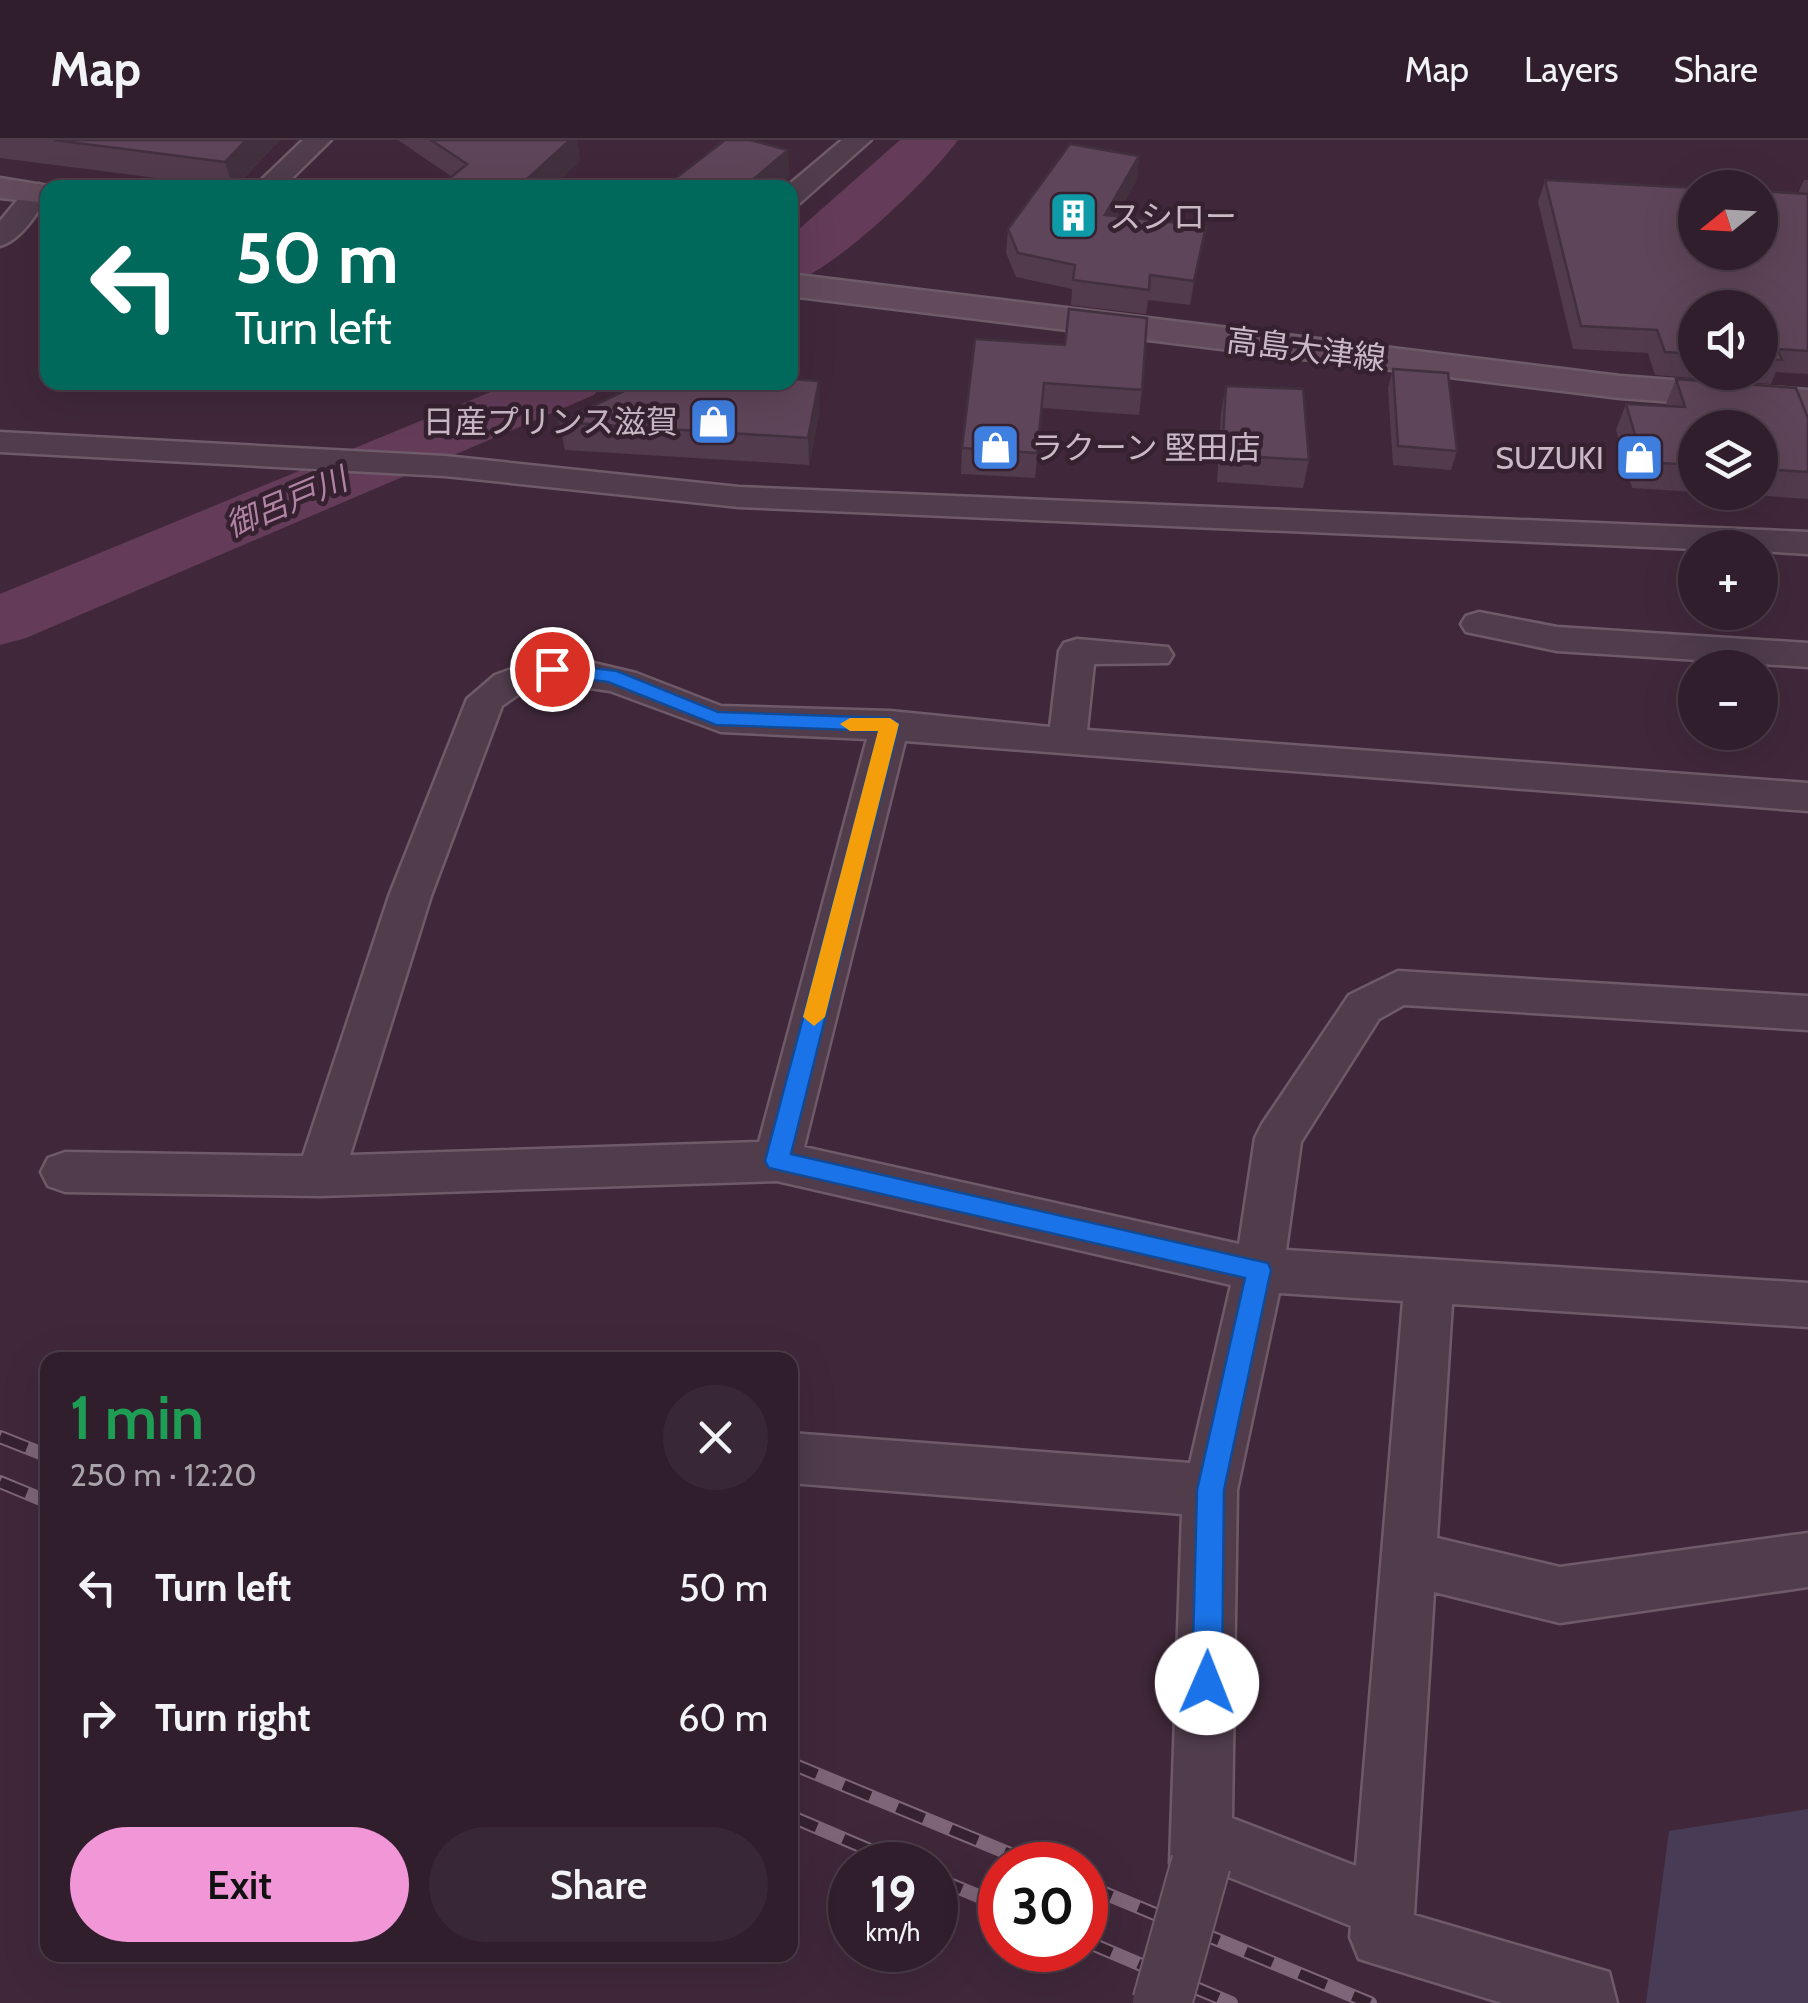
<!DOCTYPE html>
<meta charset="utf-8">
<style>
body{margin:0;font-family:Cabin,"Noto Sans JP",sans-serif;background:#382734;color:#f1f3f6;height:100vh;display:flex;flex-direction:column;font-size:38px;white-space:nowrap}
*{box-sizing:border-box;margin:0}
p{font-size:32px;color:#a8a2a9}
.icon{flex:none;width:55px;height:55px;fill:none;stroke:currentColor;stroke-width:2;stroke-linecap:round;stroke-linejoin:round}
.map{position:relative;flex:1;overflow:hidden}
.drawer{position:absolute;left:40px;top:1212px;width:758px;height:610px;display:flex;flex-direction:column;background:#301e2c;border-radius:20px;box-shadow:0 10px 40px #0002,0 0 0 2px #4b3c48}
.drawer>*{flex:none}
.top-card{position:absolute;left:40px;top:40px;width:758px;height:210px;border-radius:20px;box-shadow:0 10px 40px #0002,0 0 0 2px #4b3c48;background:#00695c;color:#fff;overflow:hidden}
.needle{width:65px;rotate:252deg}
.buttons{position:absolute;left:1678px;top:30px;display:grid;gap:20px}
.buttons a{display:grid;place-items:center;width:100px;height:100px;border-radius:50%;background:#301e2c;box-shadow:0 10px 40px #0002,0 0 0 2px #4b3c48;font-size:50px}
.speed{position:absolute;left:828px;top:1702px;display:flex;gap:20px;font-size:50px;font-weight:700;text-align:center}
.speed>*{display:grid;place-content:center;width:130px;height:130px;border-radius:50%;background:#301e2c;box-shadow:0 10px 40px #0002,0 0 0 2px #4b3c48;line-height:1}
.speed small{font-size:25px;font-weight:400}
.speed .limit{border:15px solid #d22;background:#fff;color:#111}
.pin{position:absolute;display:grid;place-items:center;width:85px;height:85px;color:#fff;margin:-42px;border:5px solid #fff;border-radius:50%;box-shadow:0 2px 10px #0007}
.me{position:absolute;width:110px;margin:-55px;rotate:1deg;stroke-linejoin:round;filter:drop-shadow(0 0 8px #0008)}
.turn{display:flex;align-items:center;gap:35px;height:210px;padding:0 30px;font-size:45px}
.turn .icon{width:130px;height:130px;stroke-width:2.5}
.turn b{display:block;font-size:70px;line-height:85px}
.round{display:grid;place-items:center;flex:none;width:105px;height:105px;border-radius:52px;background:#382734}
.headline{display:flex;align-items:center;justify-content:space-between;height:170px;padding:0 30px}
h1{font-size:60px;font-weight:600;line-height:75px;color:#1e9e55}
.button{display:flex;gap:20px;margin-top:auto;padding:20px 30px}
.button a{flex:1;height:115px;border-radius:60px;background:#f197d7;color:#111;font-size:40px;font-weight:600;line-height:115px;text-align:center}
.button a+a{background:#382734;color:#f1f3f6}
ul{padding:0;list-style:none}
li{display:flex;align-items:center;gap:30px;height:130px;padding:0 30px}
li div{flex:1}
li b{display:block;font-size:38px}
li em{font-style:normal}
header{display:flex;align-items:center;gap:60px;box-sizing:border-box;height:140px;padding:0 50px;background:#301e2c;border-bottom:2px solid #4b3c48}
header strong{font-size:48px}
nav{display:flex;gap:55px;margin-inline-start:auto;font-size:35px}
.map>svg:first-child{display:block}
</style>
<header>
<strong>Map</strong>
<nav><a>Map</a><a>Layers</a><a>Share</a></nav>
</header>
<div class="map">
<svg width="1808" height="1863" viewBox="0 0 1808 1863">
<rect width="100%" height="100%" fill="#40283a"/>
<path fill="#483b55" d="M1808,1669V1863H1646L1669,1691Z"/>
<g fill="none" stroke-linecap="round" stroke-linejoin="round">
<path fill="#643c59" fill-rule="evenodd" d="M900,0H958C931,38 833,132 790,143V97Z
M515,242H603L594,255L26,498L0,505V454Z"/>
<defs>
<path id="minor" d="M303,0H331L282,48H253Z
M842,0H871L800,63L790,65V48H785Z
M39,44L49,48C45,65 21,101 0,106V81L29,46Z
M0,292L445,316L739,347L1808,392V414L1760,411V408L1695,409L739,367L445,336L0,312Z
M1479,472L1557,487L1808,503V527L1557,511L1466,492L1461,484L1466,476Z
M1077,499L1168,507L1173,515L1168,523L1094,524L1087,590L1808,643V671L905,601L804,1007L1239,1104L1255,998L1262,984L1349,855L1398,831L1808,856V890L1404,865L1379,879L1301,1002L1286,1110L1808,1143V1187L1452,1164L1437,1398L1560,1427L1808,1393V1447L1560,1483L1434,1452L1414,1775L1609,1832L1617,1863H1502L1359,1819L1350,1797L1351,1786L1226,1736L1223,1745L1201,1754L1179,1745L1170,1723L1182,1374L790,1343V1293L1190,1323L1231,1145L777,1041L320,1056L65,1052L48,1046L41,1032L48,1018L65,1012L303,1016L389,756L467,559L495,535L531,522L577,519L636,533L721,566L890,571L1050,587L1059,511L1064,503ZM554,543L610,551L721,592L867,599L759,1002L350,1015L431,756L502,566L522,552ZM1279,1153L1403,1161L1356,1726L1232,1678L1237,1350Z"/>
<path id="secondary" d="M0,38L61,48H48V63L0,58Z
M790,134L1620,236L1808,250V272L1620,258L790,156Z"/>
</defs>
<use href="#minor" stroke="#6e5a68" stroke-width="5"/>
<use href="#secondary" stroke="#6e5a68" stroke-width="5"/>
<use href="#minor" fill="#503c4b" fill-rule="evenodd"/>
<use href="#secondary" fill="#634b5c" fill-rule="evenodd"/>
<defs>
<path id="rail" d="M0,1297L48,1316
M0,1342L48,1362
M790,1623L1037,1725
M790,1676L905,1725
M935,1738L1000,1765
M1085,1745L1370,1863
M1085,1801L1231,1863"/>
</defs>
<use href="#rail" stroke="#7e6678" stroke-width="14"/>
<use href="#rail" stroke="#362130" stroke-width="10" stroke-dasharray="29" stroke-linecap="butt"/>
<defs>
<path id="minor-bridge" d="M1162,1863L1201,1723"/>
</defs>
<use href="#minor-bridge" stroke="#6e5a68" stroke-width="62" stroke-linecap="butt"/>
<use href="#minor-bridge" stroke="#503c4b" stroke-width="58"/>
</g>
<path fill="#523b4d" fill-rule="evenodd" d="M0,0H280L234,48L0,18Z
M398,0H577L580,21L551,48H452L450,38L452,37Z
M1139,16L1137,39L1116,77L1206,86L1190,165L1148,160L1146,174L1071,165L1072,149L1016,137L1006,113L1008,89Z
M1545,40L1798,53L1804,40H1808V234L1776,232L1771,244L1655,235L1648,213L1573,209L1538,62ZM1695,168H1760V232H1695Z
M975,199L1142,250L1139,275L1042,268L1035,338L961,334L962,308Z
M1393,229L1457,311L1451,330L1393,325L1388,248Z
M1676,239L1808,278V359L1708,352H1760V288H1695V352L1632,348L1616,290L1626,264L1665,266Z
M1226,246L1309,320L1303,348L1217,342L1221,273Z
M820,269L809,325L565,310L559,282Z"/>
<path fill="#42303e" d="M246,0H280L233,48L225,22Z
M570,0H577L580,21L551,48H517Z
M788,10L790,37L777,48H743Z
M1139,16L1137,39L1103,100L1105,75Z
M1206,86L1202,110L1190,165L1194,141Z
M819,241L820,269L809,325L808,298Z"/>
<path fill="#5f4559" stroke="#42303e" stroke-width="2.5" d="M54,0H246L225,22Z
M431,0H570L517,48H496L450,38L467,24Z
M725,0H750L788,10L743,48H663Z
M1070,4L1139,16L1105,75L1206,86L1194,141L1150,135L1149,150L1073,140L1075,125L1018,113L1008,89Z
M379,40L391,48H374Z
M1545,40L1695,48V112H1760V51L1808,54V211L1777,209L1782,220L1760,219V168H1695V214L1665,212L1657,190L1581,186Z
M1069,169L1147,178L1142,250L1044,243L1037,313L962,308L975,199L1065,205Z
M1393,229L1448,233L1457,311L1398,306Z
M790,239L819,241L808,298L559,282L643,242H790Z
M1676,239L1796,248L1808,278V332L1760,329V288H1695V325L1643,322L1626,264L1685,267Z
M1226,246L1303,249L1309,320L1222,315Z"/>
<path fill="#1a73e8" stroke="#114b97" stroke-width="2.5" d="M552,523L617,531L718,572L890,578L899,584L791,1014L1268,1123L1271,1130L1224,1350L1222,1543L1217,1553L1207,1558L1197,1553L1192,1543L1197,1350L1245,1138L769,1028L765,1021L879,591L716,585L608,542L545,534L542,529Z"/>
<path fill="#f59e0b" d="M890,578L899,584L825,877L814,886L803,877L878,591H850L840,584L850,578Z"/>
<defs>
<symbol id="building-square" viewBox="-11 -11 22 22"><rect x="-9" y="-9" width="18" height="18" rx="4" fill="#0f9aa8" stroke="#362130"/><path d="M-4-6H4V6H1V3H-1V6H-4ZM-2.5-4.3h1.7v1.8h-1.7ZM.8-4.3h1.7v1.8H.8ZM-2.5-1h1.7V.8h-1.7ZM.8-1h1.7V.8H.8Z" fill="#fff"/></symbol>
<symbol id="shop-square" viewBox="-11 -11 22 22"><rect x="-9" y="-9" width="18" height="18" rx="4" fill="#3f7fe0" stroke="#362130"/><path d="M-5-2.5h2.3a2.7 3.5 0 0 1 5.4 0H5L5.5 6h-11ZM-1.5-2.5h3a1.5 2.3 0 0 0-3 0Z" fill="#fff"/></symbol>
</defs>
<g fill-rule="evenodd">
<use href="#building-square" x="1046" y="48" width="55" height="55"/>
<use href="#shop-square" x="686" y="254" width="55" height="55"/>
<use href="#shop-square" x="968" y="280" width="55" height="55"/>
<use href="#shop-square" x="1612" y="290" width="55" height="55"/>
</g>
<g text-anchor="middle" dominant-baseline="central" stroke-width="9" stroke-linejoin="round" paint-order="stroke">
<g font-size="32" fill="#cab9c5" stroke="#362130" text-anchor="start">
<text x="1109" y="76">スシロー</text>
<text x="678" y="281" text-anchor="end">日産プリンス滋賀</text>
<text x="1031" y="307">ラクーン 堅田店</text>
<text x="1604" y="317" text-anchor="end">SUZUKI</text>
</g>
<g font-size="32" fill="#cab9c5" stroke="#362130">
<text transform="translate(1306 209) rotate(7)">高島大津線</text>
</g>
<g font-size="32" font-style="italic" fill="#b083a4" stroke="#362130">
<text transform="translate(286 362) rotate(-23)">御呂戸川</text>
</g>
</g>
</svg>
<div class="buttons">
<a><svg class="needle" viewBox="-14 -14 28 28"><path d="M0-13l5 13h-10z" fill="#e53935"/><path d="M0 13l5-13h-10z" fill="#a8a2a9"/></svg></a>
<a><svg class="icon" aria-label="sound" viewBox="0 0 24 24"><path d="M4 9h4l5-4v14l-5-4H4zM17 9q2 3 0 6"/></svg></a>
<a><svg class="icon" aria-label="layers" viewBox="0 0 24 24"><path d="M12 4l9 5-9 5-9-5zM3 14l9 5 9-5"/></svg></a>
<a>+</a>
<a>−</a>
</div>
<div class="speed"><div>19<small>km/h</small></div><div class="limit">30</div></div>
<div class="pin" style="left:552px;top:529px;background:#d93025"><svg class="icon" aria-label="arrive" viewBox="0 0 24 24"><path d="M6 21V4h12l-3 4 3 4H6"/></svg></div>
<svg class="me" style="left:1207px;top:1543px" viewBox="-20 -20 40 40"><circle r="19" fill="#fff"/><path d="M0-13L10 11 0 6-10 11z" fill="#1a73e8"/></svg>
<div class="top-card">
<div class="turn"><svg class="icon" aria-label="left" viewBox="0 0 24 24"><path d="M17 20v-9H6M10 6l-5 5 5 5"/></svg><div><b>50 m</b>Turn left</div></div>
</div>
<section class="drawer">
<div class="headline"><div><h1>1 min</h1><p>250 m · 12:20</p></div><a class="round"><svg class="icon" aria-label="close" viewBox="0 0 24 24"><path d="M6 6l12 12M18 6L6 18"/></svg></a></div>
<ul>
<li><svg class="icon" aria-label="left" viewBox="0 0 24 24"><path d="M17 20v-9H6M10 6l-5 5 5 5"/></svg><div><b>Turn left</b></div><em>50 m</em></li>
<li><svg class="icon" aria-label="right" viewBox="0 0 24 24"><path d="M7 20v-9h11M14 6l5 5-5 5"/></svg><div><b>Turn right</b></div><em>60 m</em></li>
</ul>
<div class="button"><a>Exit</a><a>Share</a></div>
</section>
</div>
